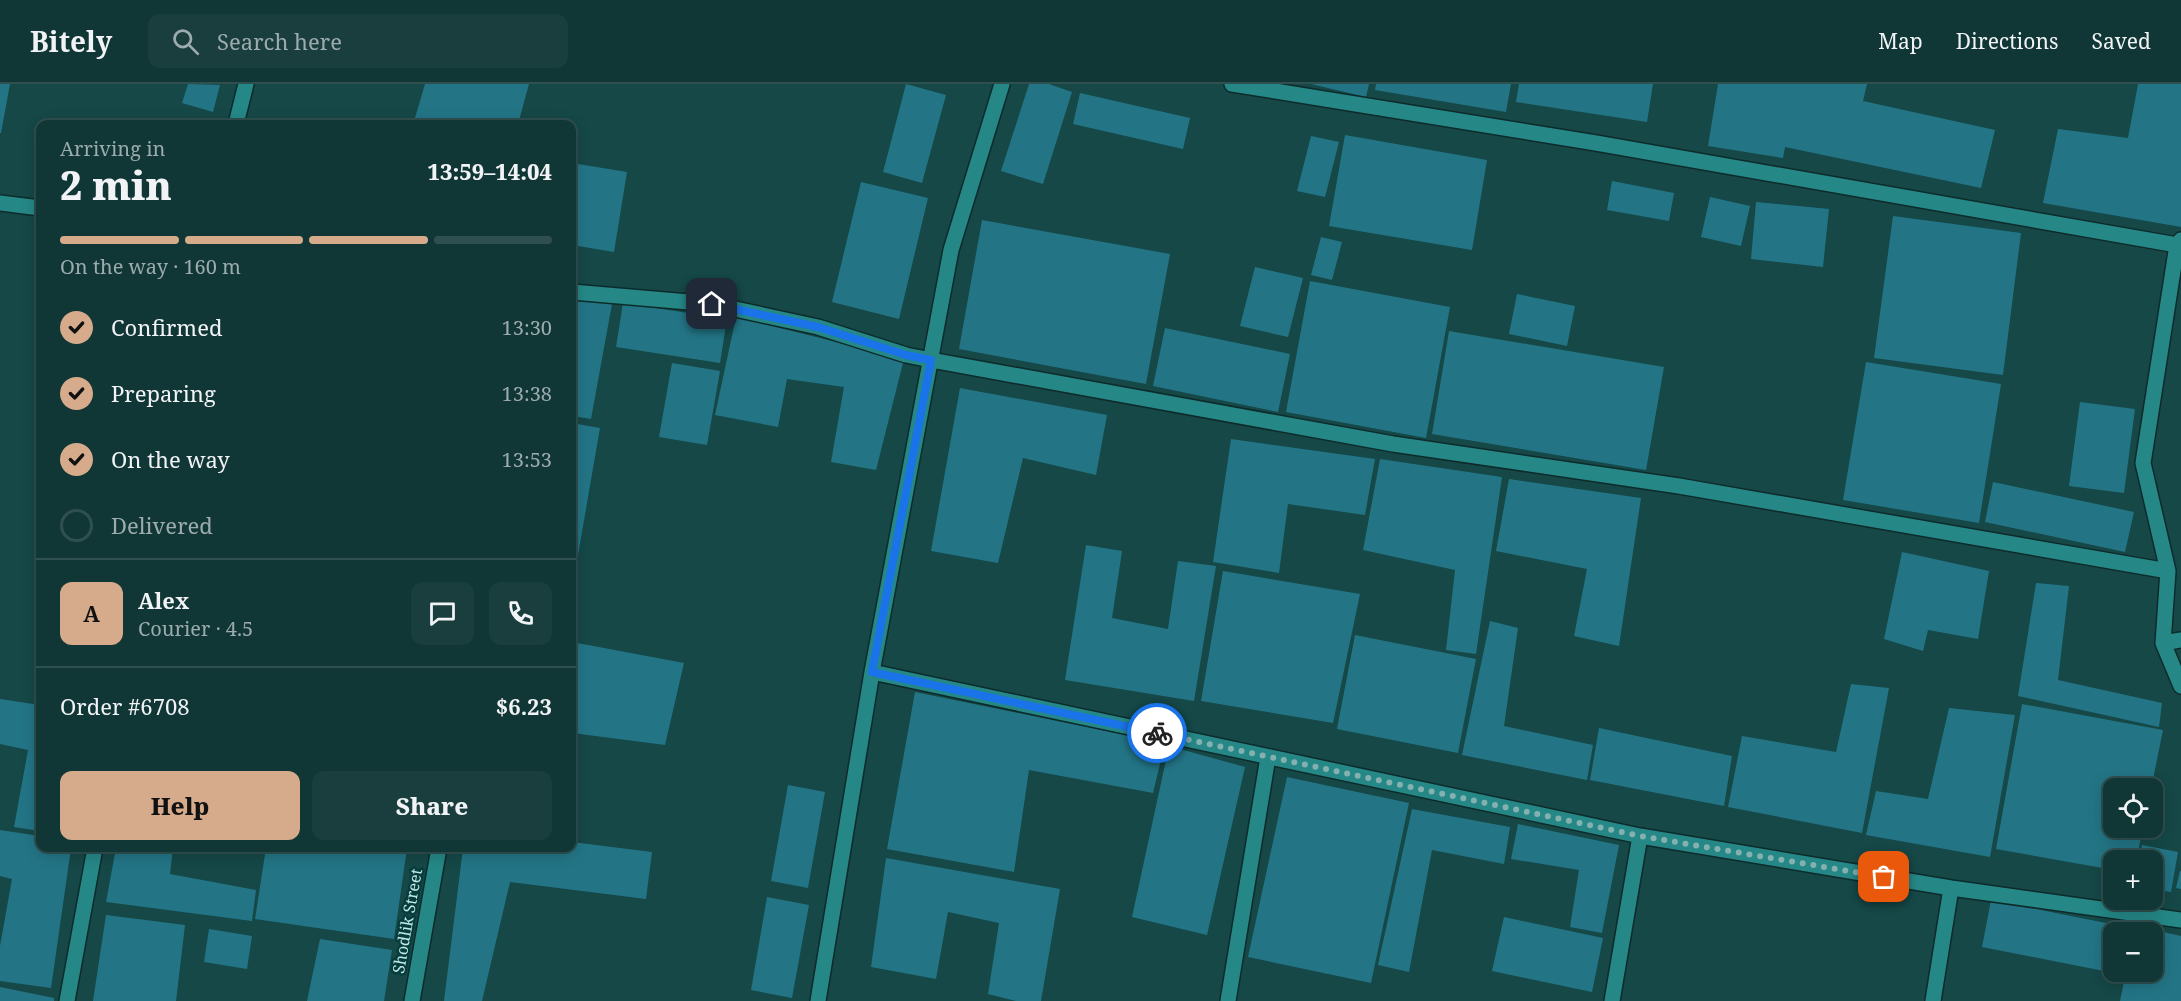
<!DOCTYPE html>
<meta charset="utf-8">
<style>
:root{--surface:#103635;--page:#193e3d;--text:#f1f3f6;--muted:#9cabad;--line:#305050;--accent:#d6ab8b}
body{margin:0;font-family:"Noto Serif",serif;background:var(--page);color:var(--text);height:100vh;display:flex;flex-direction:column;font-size:22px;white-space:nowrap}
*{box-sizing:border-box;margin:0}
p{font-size:20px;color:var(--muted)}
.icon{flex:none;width:33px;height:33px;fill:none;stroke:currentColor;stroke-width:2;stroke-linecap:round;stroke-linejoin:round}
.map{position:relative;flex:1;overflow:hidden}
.panel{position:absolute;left:36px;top:36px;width:540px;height:732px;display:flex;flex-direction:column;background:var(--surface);border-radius:12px;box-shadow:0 3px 15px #0003,0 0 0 2px var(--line)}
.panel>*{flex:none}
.tools{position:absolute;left:2103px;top:694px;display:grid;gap:12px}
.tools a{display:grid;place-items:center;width:60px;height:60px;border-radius:12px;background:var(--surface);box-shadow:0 3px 15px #0003,0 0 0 2px var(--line);font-size:30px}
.pin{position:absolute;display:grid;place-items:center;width:51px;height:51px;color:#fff;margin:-26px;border-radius:12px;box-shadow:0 3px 9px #0006}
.courier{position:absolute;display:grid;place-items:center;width:60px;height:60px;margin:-30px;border:4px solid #1a73e8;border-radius:50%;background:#fff;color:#222;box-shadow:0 2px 8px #0007}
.headline em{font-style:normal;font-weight:800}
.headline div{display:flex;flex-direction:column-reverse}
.headline{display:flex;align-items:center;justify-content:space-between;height:102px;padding:0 24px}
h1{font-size:39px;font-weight:800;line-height:45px}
.bar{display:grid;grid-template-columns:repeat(4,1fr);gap:9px 6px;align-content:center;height:72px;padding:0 24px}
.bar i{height:8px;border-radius:4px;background:var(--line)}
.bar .on{background:var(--accent)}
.bar p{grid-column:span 4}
.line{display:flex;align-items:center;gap:15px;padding:0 24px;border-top:2px solid var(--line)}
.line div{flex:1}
.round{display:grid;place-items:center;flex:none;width:63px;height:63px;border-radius:12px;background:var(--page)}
ol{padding:0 24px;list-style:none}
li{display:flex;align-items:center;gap:18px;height:66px}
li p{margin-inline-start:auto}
li .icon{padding:6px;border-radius:50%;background:var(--accent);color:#111;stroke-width:4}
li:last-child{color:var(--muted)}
li i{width:33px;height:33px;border:3px solid var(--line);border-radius:50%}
.action{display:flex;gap:12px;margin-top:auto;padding:12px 24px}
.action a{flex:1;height:69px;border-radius:12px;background:var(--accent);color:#111;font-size:24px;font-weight:800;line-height:69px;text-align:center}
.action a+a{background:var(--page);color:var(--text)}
header{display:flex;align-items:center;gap:36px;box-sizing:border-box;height:84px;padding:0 30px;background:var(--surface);border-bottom:2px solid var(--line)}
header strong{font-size:28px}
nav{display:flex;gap:33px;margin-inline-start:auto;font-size:21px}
.search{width:420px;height:54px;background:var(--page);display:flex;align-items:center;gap:15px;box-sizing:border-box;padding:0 21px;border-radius:12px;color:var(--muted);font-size:22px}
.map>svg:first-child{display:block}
.building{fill:#237586}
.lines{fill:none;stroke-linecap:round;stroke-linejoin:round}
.street-casing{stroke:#0e2b2b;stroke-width:18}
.street{stroke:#258887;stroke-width:15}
.done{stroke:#84b1b0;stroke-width:6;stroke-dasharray:0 10.8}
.route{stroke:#1a73e8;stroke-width:8}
.labels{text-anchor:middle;stroke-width:5;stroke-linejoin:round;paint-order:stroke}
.street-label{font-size:16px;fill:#bfe9e8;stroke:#073d3d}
</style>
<header>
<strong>Bitely</strong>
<div class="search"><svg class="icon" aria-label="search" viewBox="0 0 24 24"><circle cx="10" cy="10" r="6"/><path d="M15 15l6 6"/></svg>Search here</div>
<nav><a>Map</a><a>Directions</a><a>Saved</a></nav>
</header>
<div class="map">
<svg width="2181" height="917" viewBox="0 0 2181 917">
<rect width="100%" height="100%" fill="#154847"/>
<path class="building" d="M0,0H10L1,49H0Z
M188,0L220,1L213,28L182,19Z
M425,0H529L518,40H440L415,34Z
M906,0L946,11L922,99L883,88Z
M1029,0H1049L1072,8L1043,100L1001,87Z
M1311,0H1369L1366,13Z
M1376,0H1511L1506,28L1375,6Z
M1519,0H1653L1647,38L1516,18Z
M1718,0H1867L1863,17L1995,46L1981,104L1785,63L1783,74L1708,62Z
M2138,0H2181V143L2043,119L2058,45L2128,54Z
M1080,9L1190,34L1183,65L1073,40Z
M1345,51L1487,76L1472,166L1329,142Z
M1311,52L1339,58L1325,113L1297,107Z
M572,79L627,88L614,168L572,161Z
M1612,97L1674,109L1669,137L1607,126Z
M861,98L928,114L899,235L832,218Z
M1710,113L1750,122L1741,162L1701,153Z
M1756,118L1829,125L1823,183L1751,175Z
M1893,132L2021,149L2003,291L1874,274Z
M982,136L1170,170L1146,300L959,265Z
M1321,153L1342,158L1332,196L1311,191Z
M1255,183L1303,194L1288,253L1240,242Z
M1310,197L1450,223L1426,354L1286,328Z
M1517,210L1575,222L1567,262L1509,250Z
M572,213L612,220L591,335L572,332Z
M623,219L727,235L720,279L616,263Z
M736,233L904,275L876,386L831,378L844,303L787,295L778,343L715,331Z
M1165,244L1290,270L1278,328L1153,302Z
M1449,247L1664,283L1646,386L1432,350Z
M1866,278L2001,300L1979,439L1843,416Z
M672,279L720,287L707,361L659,353Z
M960,304L1107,331L1096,391L1023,374L998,479L931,467Z
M2080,318L2135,325L2124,409L2069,402Z
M572,339L600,344L573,500H572Z
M1231,355L1375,375L1365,431L1288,420L1279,489L1213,478Z
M1380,375L1502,393L1476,570L1446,566L1455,486L1363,466Z
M1509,395L1641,414L1619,562L1574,552L1587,485L1496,467Z
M1993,398L2134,428L2125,468L1985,438Z
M1086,461L1122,467L1112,534L1168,545L1178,477L1216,482L1194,617L1065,596Z
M1902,468L1989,487L1978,555L1928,546L1923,567L1884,555Z
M1223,487L1360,510L1333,639L1201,617Z
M2036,499L2069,502L2058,596L2162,619L2159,643L2018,612Z
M1490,537L1518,544L1504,642L1593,661L1587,696L1462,671Z
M1355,551L1476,575L1458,669L1337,645Z
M572,558L684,579L665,661L572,649Z
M1851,600L1889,604L1862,749L1728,723L1742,652L1836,668Z
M915,608L1165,659L1153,709L1029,686L1014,788L887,765Z
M0,615L40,621V747L14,743L28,666L0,660Z
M2022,620L2163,646L2151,705H2114V744H2143L2136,777H2114V786L1996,765Z
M1949,624L2015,631L1990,773L1866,751L1876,707L1928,715Z
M1599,644L1732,672L1724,722L1590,696Z
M1169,662L1245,683L1207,851L1132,833Z
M1287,693L1409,719L1371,899L1248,873Z
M788,701L825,708L808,804L771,797Z
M1412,725L1510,743L1504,780L1432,766L1409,888L1378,881Z
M1518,740L1619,761L1602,849L1570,843L1579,786L1511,775Z
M0,746L40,752V764H71L51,904L0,897V862L12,795L0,792Z
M572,758L652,768L646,815L510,798L482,917H444L463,764H572Z
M2142,761L2178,768L2171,808L2152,805V777H2139Z
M116,764H173L170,790L256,806L252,837L106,818Z
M266,764H407L394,855L255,835Z
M886,774L1060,805L1041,917H1016L988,910L999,839L948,828L936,895L871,883Z
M2180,787H2181V805L2176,804Z
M767,813L809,821L792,914L751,906Z
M1991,816L2126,843L2125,849H2114V889L1982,863Z
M106,831L185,841L176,917H93Z
M1504,833L1603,854L1592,908L1492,887Z
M2136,842L2181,852V917H2120L2126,888H2152V849H2135Z
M209,845L252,852L247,885L204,878Z
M320,855L392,866L384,917H307Z
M0,903L54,914V917H0Z"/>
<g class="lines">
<defs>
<path id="street" d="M1232,0L1596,59L2177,161
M236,40L246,0
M0,119L40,124
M2181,156L2177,161L2143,379L2168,487L2163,559L2181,602
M572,208L712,220L818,243L906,271L931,276L1393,360L1679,402L2168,487
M2163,559L2181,556
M872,588L1640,752L1951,804L2181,836
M67,917L95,764
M412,917L439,764
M818,917L872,588L951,166L1002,0
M1228,917L1268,673
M1612,917L1640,752
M1933,917L1951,804"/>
</defs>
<use href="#street" class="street-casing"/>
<use href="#street" class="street"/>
</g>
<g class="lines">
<path class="done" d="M1157,649L1640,752L1884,793"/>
<path class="route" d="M712,220L818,243L906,271L931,276L872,588L1157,649"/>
</g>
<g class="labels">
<g class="street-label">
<text transform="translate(407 837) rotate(-80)" y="6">Shodlik Street</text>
</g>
</g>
</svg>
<div class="tools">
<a><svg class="icon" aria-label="locate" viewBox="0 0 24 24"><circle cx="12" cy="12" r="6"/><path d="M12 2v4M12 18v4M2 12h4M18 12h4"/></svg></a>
<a>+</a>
<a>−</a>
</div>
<div class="pin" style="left:1884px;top:793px;background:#ea580c"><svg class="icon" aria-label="bag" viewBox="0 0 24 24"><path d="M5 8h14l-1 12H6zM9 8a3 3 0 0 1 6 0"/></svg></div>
<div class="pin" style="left:712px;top:220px;background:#1f2937"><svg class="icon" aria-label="home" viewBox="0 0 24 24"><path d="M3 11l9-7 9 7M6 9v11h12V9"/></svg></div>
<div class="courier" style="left:1157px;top:649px"><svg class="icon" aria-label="bike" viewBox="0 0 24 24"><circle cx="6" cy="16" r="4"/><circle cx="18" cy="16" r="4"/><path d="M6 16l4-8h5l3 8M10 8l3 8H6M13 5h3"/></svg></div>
<section class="panel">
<div class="headline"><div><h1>2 min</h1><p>Arriving in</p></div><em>13:59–14:04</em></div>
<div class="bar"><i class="on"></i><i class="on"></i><i class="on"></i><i></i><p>On the way · 160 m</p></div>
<ol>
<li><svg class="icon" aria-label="check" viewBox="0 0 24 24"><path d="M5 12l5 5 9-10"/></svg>Confirmed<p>13:30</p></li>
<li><svg class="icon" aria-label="check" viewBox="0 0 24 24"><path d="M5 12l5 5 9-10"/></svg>Preparing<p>13:38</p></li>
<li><svg class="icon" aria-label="check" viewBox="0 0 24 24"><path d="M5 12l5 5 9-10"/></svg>On the way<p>13:53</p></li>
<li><i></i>Delivered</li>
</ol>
<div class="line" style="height:108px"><b class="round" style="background:var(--accent);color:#111">A</b><div><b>Alex</b><p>Courier · 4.5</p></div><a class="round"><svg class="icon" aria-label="chat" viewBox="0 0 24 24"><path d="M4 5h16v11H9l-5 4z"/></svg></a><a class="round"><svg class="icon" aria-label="phone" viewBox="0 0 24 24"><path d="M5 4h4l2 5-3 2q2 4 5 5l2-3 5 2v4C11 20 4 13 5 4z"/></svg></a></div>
<div class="line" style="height:78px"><div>Order #6708</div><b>$6.23</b></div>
<div class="action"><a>Help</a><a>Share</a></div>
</section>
</div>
